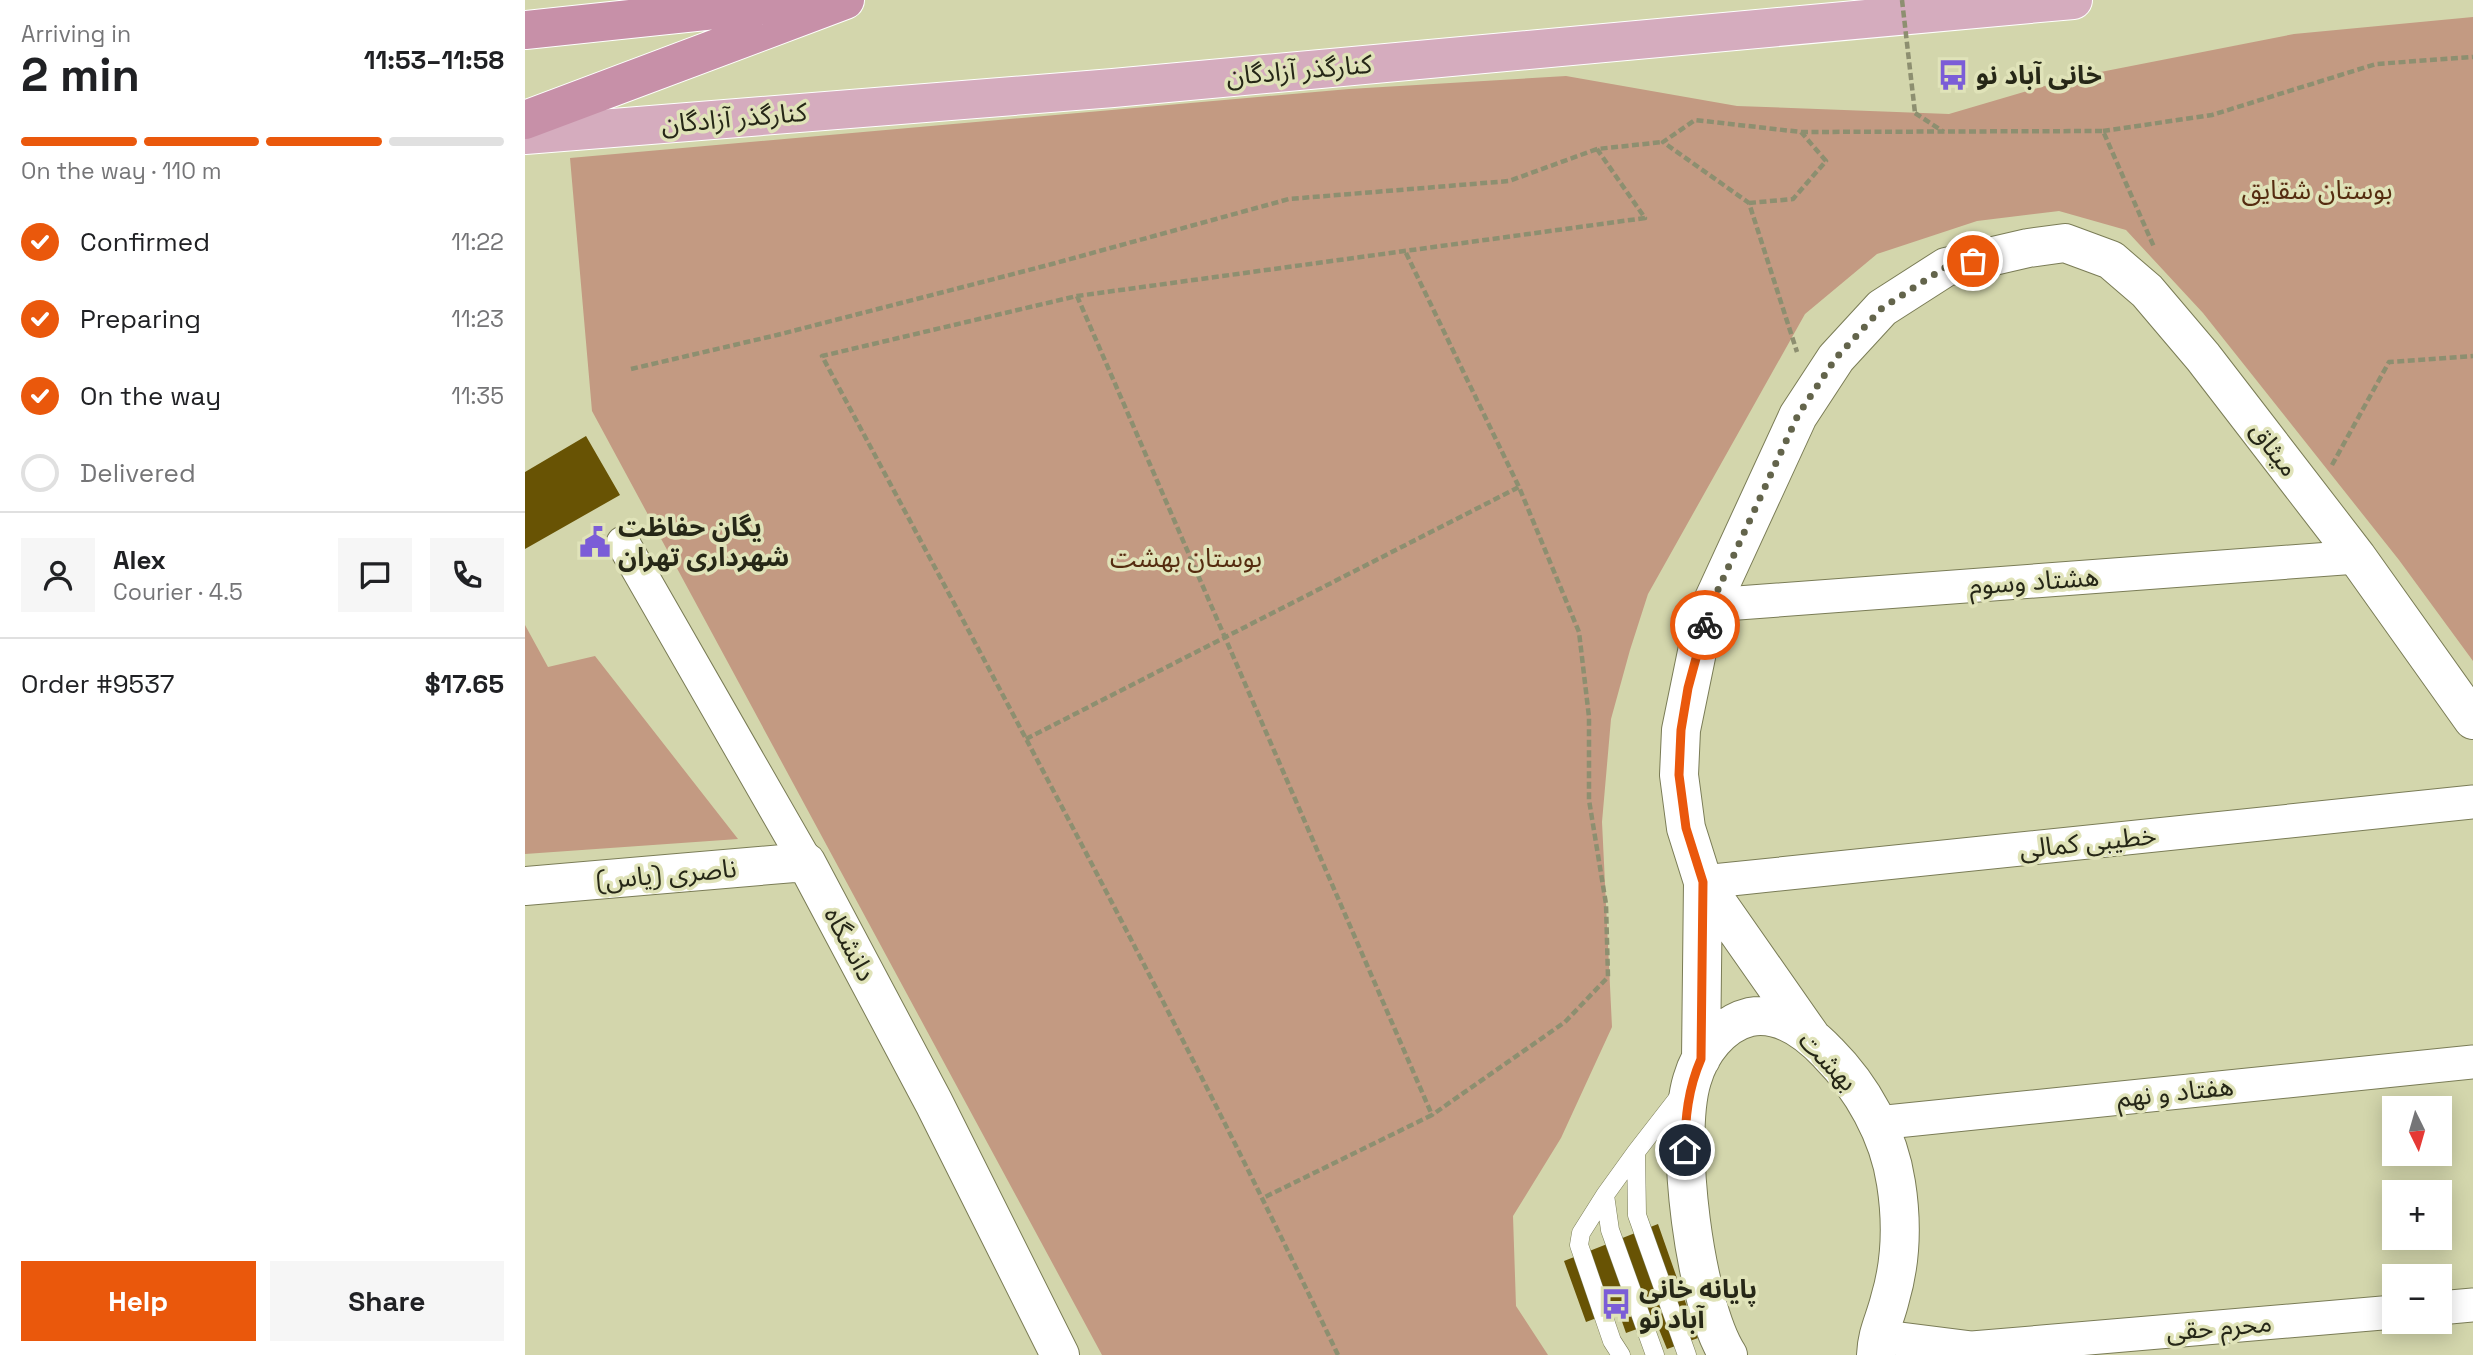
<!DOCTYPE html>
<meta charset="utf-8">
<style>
:root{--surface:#fff;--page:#f6f6f6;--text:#202124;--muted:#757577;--line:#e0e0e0;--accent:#ea580c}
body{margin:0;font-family:"Space Grotesk","Noto Sans Arabic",sans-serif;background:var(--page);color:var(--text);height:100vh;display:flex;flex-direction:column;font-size:26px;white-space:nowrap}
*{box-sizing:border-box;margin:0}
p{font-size:23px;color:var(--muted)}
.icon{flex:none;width:38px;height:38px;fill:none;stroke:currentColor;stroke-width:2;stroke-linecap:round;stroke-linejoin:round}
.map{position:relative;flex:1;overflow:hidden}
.side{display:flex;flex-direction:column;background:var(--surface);width:525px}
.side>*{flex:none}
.needle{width:46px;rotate:175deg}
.fabs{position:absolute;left:1857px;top:1096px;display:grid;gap:14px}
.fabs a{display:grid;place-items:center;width:70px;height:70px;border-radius:0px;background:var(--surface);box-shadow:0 4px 18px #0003;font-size:35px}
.pin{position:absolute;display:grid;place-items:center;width:60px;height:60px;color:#fff;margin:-30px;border:4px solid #fff;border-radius:50%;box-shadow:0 2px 7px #0007}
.courier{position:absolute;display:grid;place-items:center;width:70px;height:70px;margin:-35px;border:5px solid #ea580c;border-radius:50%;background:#fff;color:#222;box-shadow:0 2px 9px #0007}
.overview em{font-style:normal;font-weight:600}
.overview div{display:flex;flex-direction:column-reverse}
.overview{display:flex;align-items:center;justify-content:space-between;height:119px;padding:0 21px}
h1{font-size:46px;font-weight:600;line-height:52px}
.bar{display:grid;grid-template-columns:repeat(4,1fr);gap:10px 7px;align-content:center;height:84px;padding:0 21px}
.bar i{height:9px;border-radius:5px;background:var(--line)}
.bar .active{background:var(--accent)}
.bar p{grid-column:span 4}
.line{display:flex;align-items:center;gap:18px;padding:0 21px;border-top:2px solid var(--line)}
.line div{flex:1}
.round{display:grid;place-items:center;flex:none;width:74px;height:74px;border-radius:0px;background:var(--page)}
ol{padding:0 21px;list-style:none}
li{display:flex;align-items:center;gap:21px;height:77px}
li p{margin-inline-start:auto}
li .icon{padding:7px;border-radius:50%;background:var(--accent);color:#fff;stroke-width:4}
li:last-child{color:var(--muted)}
li i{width:38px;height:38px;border:4px solid var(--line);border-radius:50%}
.cta{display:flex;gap:14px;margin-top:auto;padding:14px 21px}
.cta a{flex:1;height:80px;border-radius:0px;background:var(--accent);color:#fff;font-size:28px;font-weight:600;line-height:80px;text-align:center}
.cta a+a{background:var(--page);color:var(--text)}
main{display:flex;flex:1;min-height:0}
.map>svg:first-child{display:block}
.green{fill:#c39a82}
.building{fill:#685304}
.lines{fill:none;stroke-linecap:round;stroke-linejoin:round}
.service-casing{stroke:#7a7c56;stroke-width:19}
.minor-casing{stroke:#7a7c56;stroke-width:35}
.tertiary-casing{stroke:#7a7c56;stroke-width:40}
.primary-casing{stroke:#fff;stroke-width:40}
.trunk-casing{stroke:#fff;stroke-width:40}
.path{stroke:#8d8f70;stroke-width:4.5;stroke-dasharray:7 3.5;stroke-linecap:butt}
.service{stroke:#fff;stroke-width:18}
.minor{stroke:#fff;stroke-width:33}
.tertiary{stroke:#fff;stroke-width:38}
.primary{stroke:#d5acbe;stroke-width:38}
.trunk{stroke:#c790a8;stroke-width:38}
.path-bridge{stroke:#8d8f70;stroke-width:4.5;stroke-dasharray:7 3.5;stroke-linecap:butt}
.done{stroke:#63644b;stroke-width:7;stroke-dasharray:0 12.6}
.route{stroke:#ea580c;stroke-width:9}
.labels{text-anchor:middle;stroke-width:7;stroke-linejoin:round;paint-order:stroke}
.street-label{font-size:26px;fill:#262717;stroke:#e0e3b9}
.poi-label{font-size:26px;font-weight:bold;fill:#262717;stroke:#e0e3b9;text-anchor:start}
.park-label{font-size:26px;fill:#552c10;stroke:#e0e3b9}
</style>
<main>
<section class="side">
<div class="overview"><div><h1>2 min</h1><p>Arriving in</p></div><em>11:53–11:58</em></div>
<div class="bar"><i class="active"></i><i class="active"></i><i class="active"></i><i></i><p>On the way · 110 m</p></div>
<ol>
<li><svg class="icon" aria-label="check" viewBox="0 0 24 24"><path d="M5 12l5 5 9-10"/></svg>Confirmed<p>11:22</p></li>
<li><svg class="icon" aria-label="check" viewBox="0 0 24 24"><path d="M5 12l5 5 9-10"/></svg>Preparing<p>11:23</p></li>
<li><svg class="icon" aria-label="check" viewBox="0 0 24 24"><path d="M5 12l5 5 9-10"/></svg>On the way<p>11:35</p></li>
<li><i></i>Delivered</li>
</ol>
<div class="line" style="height:126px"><a class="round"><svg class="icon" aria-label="person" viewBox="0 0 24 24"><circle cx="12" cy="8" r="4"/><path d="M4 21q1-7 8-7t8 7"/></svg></a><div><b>Alex</b><p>Courier · 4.5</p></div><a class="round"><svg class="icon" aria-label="chat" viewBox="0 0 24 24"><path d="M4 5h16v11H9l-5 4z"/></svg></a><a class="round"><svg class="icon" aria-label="phone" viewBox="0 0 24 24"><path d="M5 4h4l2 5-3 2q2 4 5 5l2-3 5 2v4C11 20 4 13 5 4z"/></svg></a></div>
<div class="line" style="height:91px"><div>Order #9537</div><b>$17.65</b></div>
<div class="cta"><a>Help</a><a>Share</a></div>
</section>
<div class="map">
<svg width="1948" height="1355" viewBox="0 0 1948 1355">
<rect width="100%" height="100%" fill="#d3d6ac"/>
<path class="green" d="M1948,17V661L1874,560L1678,313L1601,230L1534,211L1452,221L1352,254L1280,314L1123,594L1105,650L1086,719L1077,822L1087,1027L1036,1138L988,1216L991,1306L1023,1355H577L67,411L45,158L824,89L1041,76L1212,106L1424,114L1550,77L1769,34Z
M0,625L23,667L70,656L213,839L0,854Z"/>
<path class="building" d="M61,436L95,495L0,549V472Z
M1133,1224L1173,1338L1142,1349L1131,1322L1101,1333L1093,1310L1061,1322L1039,1261Z"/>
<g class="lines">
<defs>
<path id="service" d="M1156,1094L1111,1152L1112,1215L1162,1355
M1111,1152L1080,1195L1085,1230L1130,1355
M1080,1195L1056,1233L1054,1245L1087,1341L1096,1355"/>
<path id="minor" d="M98,543L281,862
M1186,605L1832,557
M1178,882L1948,802
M1352,1123L1948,1062
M1914,1308L1948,1305
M1352,1336L1447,1348L1869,1312"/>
<path id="tertiary" d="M1178,882L1285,1035
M0,886L281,862L409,1103L535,1355
M1176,1059L1178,882L1161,828L1154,775L1156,730L1173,647L1186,605L1273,416L1311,358L1357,308L1421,267L1503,248L1540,243L1586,260L1622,291L1678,357L1832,557L1948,720
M1203,1355C1170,1304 1149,1139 1167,1080C1175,1052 1196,1024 1225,1017C1256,1011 1283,1032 1303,1053C1337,1087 1364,1135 1371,1183C1377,1221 1376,1262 1365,1299C1360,1320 1352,1332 1351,1355"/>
<path id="primary" d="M0,135L588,88L1548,0"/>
<path id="trunk" d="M0,30L276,1
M0,120L320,0"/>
</defs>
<use href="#service" class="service-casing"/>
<use href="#minor" class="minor-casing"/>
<use href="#tertiary" class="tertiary-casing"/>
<use href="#primary" class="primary-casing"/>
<use href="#trunk" class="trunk-casing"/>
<path class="path" d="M1390,113L1419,132
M1578,131L1687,115L1851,64L1948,57
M1276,132L1578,131L1629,247
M1224,203L1268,199L1301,161L1276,132L1170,120L1138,142L1224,203L1272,352
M881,253L994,487L1054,632L1064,717V800L1081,904L1083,977L1040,1022L907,1115
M552,296L907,1115L738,1198
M106,369L252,335L527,264L764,199L984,181L1072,149
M1807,465L1864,362L1948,356
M501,739L994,487
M813,1355C652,1016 473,686 297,356L552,296L1120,218L1072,149L1138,142"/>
<use href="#service" class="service"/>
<use href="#minor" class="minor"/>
<use href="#tertiary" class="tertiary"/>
<use href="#primary" class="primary"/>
<use href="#trunk" class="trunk"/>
<path class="path-bridge" d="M1377,0L1390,113"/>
</g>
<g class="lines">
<path class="done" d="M1180,625L1186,605L1273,415L1311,358L1357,308L1421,267L1448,261"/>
<path class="route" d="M1160,1150C1160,1118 1163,1089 1176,1059L1178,882L1161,828L1154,775L1156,730L1163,688L1180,625"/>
</g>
<defs>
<symbol id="bus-bare" viewBox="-9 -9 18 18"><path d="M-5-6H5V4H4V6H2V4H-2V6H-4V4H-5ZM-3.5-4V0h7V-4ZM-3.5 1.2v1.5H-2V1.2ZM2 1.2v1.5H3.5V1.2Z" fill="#7b5dd7" stroke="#e0e3b9" stroke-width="2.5" paint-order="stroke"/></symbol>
<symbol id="civic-bare" viewBox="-9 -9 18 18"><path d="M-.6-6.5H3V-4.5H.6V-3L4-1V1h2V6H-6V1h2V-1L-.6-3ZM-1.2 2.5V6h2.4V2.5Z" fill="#7b5dd7" stroke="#e0e3b9" stroke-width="2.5" paint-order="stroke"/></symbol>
</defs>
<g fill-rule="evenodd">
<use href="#bus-bare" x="1406" y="53" width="44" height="44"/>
<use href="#civic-bare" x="48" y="520" width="44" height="44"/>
<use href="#bus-bare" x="1069" y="1282" width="44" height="44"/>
</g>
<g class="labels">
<g class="street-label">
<text transform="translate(774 70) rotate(-5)" y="9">کنارگذر آزادگان</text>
<text transform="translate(209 118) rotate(-5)" y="9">کنارگذر آزادگان</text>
<text transform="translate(1749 449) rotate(52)" y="9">میثاق</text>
<text transform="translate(1509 581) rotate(-4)" y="9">هشتاد وسوم</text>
<text transform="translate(1563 842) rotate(-6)" y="9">خطیبی کمالی</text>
<text transform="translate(141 874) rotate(-5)" y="9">ناصری (یاس)</text>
<text transform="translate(325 944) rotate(62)" y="9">دانشگاه</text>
<text transform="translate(1303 1061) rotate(46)" y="9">بهشت</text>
<text transform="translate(1650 1092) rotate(-6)" y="9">هفتاد و نهم</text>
<text transform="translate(1694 1327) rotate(-5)" y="9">محرم حقی</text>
</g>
<g class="poi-label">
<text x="1451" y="84">خانی آباد نو</text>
<text x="93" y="536">یگان حفاظت<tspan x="93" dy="30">شهرداری تهران</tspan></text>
<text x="1114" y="1298">پایانه خانی<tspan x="1114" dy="30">آباد نو</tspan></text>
</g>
<g class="park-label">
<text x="1792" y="199">بوستان شقایق</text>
<text x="661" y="567">بوستان بهشت</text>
</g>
</g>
</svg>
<div class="fabs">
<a><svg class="needle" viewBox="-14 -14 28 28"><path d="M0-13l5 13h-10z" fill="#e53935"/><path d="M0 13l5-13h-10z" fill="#757577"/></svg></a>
<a>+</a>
<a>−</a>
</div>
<div class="pin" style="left:1448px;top:261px;background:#ea580c"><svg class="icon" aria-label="bag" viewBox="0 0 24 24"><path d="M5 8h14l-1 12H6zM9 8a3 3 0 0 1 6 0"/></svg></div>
<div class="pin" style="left:1160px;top:1150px;background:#1f2937"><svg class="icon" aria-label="home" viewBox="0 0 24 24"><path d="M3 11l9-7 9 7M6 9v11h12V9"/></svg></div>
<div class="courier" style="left:1180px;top:625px"><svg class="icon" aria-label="bike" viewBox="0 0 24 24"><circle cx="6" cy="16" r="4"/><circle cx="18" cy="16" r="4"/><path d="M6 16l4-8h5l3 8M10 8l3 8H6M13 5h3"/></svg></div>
</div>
</main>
